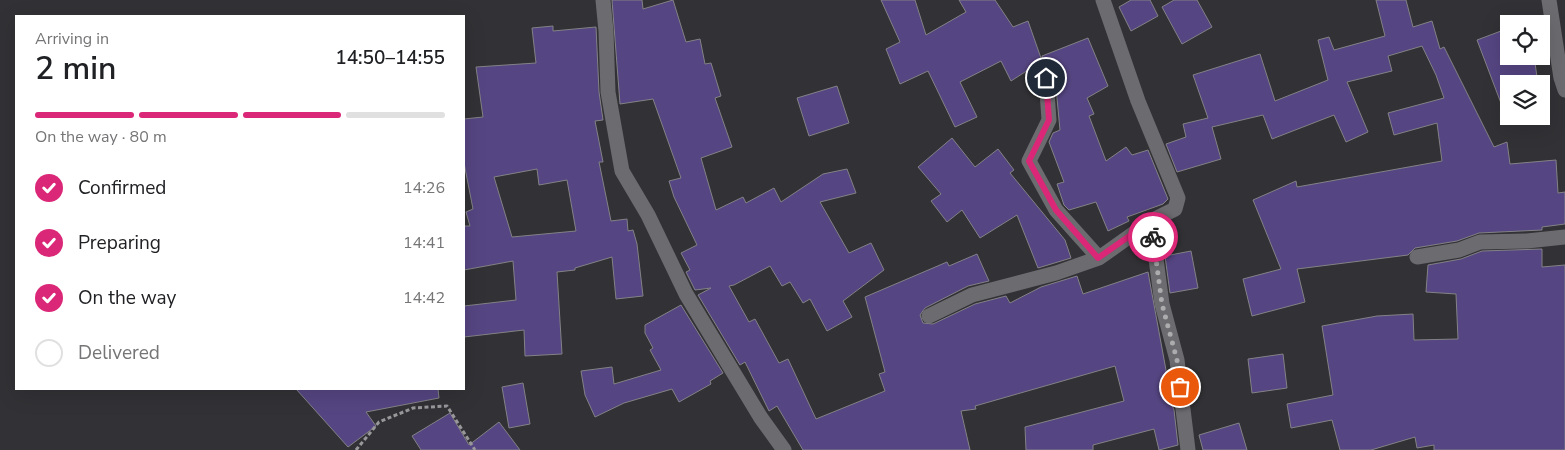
<!DOCTYPE html>
<meta charset="utf-8">
<style>
:root{--surface:#fff;--page:#f6f6f6;--text:#202124;--muted:#757577;--line:#e0e0e0;--accent:#db2777}
body{margin:0;font-family:"Nunito Sans",sans-serif;background:var(--page);color:var(--text);height:100vh;display:flex;flex-direction:column;font-size:19px;white-space:nowrap}
*{box-sizing:border-box;margin:0}
p{font-size:16px;color:var(--muted)}
.icon{flex:none;width:28px;height:28px;fill:none;stroke:currentColor;stroke-width:2;stroke-linecap:round;stroke-linejoin:round}
.map{position:relative;flex:1;overflow:hidden}
.drawer{position:absolute;left:15px;top:15px;width:450px;height:375px;display:flex;flex-direction:column;background:var(--surface);border-radius:0px;box-shadow:0 5px 20px #0002}
.drawer>*{flex:none}
.fabs{position:absolute;left:1500px;top:15px;display:grid;gap:10px}
.fabs a{display:grid;place-items:center;width:50px;height:50px;border-radius:0px;background:var(--surface);box-shadow:0 5px 20px #0002;font-size:25px}
.pin{position:absolute;display:grid;place-items:center;width:42px;height:42px;color:#fff;margin:-21px;border:2px solid #fff;border-radius:50%;box-shadow:0 1px 5px #0007}
.courier{position:absolute;display:grid;place-items:center;width:50px;height:50px;margin:-25px;border:4px solid #db2777;border-radius:50%;background:#fff;color:#222;box-shadow:0 1px 6px #0007}
.headline em{font-style:normal;font-weight:600}
.headline div{display:flex;flex-direction:column-reverse}
.headline{display:flex;align-items:center;justify-content:space-between;height:85px;padding:0 20px}
h1{font-size:32px;font-weight:600;line-height:38px}
.bar{display:grid;grid-template-columns:repeat(4,1fr);gap:8px 5px;align-content:center;height:60px;padding:0 20px}
.bar i{height:6px;border-radius:4px;background:var(--line)}
.bar .selected{background:var(--accent)}
.bar p{grid-column:span 4}
ol{padding:0 20px;list-style:none}
li{display:flex;align-items:center;gap:15px;height:55px}
li p{margin-inline-start:auto}
li .icon{padding:5px;border-radius:50%;background:var(--accent);color:#fff;stroke-width:4}
li:last-child{color:var(--muted)}
li i{width:28px;height:28px;border:2px solid var(--line);border-radius:50%}
.map>svg:first-child{display:block}
.building{fill:#554582;stroke:#838286;fill-rule:evenodd}
.lines{fill:none;stroke-linecap:round;stroke-linejoin:round}
.path{stroke:#98979a;stroke-width:3;stroke-dasharray:4 2.5;stroke-linecap:butt}
.minor{stroke:#6c6b6f;stroke-width:15}
.done{stroke:#acabae;stroke-width:5;stroke-dasharray:0 9}
.route{stroke:#db2777;stroke-width:6}
</style>
<div class="map">
<svg width="1565" height="450" viewBox="0 0 1565 450">
<rect width="100%" height="100%" fill="#323135"/>
<path class="building" d="M612,0H642L643,9L673,0L686,42L700,39L705,64L711,63L721,96L715,98L732,147L701,158L716,210L743,197L746,203L774,188L781,202L823,174L847,169L856,193L820,202L849,253L871,243L884,270L843,301L852,317L827,331L810,299L803,303L790,282L782,286L770,266L734,285L729,286L749,322L755,319L779,363L788,359L816,419L885,391L879,374L885,372L865,297L947,262L949,266L977,254L989,281L968,286L925,308L920,315L923,323L933,324L975,304L1006,296L1010,303L1041,287L1077,276L1083,294L1148,272L1168,381L1163,382L1174,410L1178,445L1159,450L1154,429L1093,445V450H1026L1025,427L1124,401L1115,366L975,406L976,409L961,411L970,450H803L777,406L769,411L745,362L740,365L698,295L711,288L695,290L686,272L690,270L681,253L697,245L674,197L669,181L681,178L653,99L620,104Z
M881,0H915L926,35L966,12L959,0H995L1013,27L1028,21L1042,61L1011,81L1001,61L960,82L977,117L955,127L928,71L900,84L886,49L900,42Z
M1131,0H1150L1158,16L1131,31L1119,7Z
M1174,0H1197L1212,27L1182,44L1162,7Z
M1376,0H1406L1413,27L1432,21L1440,49L1444,47L1494,147L1507,142L1510,164L1556,160L1558,193L1565,192V224L1542,227V230L1479,233L1457,241L1415,248L1408,255L1297,269L1305,302L1252,316L1243,279L1281,269L1253,200L1296,181L1297,187L1442,161L1437,123L1394,135L1388,113L1444,98L1436,75L1422,46L1388,56L1392,71L1347,82L1368,132L1346,142L1334,115L1272,139L1263,115L1212,127L1221,159L1177,172L1166,144L1186,137L1183,124L1208,118L1193,75L1260,54L1275,101L1328,80L1318,40L1329,37L1334,50L1385,36Z
M553,26V31L596,27L599,92L603,120L595,121L603,162H599L611,221L627,219L628,231L633,230L637,244L643,296L616,299L612,257L575,268V270L557,272L562,354L525,356L524,330L464,337V306L516,300L513,261L464,270V226H470L466,212L473,209L464,163V119L483,117L476,67L536,63L532,28ZM537,169L539,185L567,180L576,231L512,237L494,177Z
M1509,28V56H1534L1538,84H1509V118L1507,119L1477,40Z
M1088,38L1108,86L1087,98L1094,114L1089,116L1106,161L1126,147L1132,155L1148,150L1168,199L1163,204L1127,217L1129,221L1108,231L1096,202L1069,210L1064,205L1057,184L1064,182L1049,142L1053,133L1060,130L1055,77L1050,70L1045,69L1042,56Z
M837,86L849,123L809,136L797,98Z
M952,138L975,167L998,149L1014,170L1010,173L1065,240L1071,258L1038,268L1017,215L980,238L962,210L947,222L931,201L941,194L918,167Z
M1542,249V267L1565,265V450H1434V445L1417,448L1415,437L1371,450H1340L1332,420L1291,428L1287,404L1333,395L1322,326L1377,316L1413,314L1414,340L1458,339L1456,294L1426,292L1428,265L1461,259L1482,251Z
M1191,251L1198,288L1170,293L1165,256Z
M681,305L723,373L710,381L711,384L679,402L672,389L624,403L595,417L585,395L581,371L612,367L614,384L661,370L650,350L653,348L645,333V325Z
M1283,354L1287,388L1252,393L1248,359Z
M523,383L530,424L509,428L502,387Z
M296,389H438L439,398L366,412L376,426L348,447Z
M450,413L469,445L499,422L520,450H421L412,436Z
M1239,423L1247,450H1203L1199,435Z"/>
<g class="lines">
<path class="path" d="M356,450L379,422L413,408L447,406L475,450"/>
<path class="minor" d="M603,0L606,31L608,92L622,171L648,215L686,294L761,418L784,450
M1549,0L1561,78L1565,90
M1046,78L1049,120L1029,161L1056,210L1099,258
M1151,221L1162,304L1177,360L1188,450
M1417,257L1459,250L1480,242L1527,241L1565,237
M929,316L972,295L1056,273L1099,258L1151,221L1175,209L1178,198L1138,101L1103,0"/>
</g>
<g class="lines">
<path class="done" d="M1153,237L1162,304L1177,360L1180,387"/>
<path class="route" d="M1046,78L1049,120L1029,161L1056,210L1098,258L1151,221L1153,237"/>
</g>
</svg>
<div class="fabs">
<a><svg class="icon" aria-label="locate" viewBox="0 0 24 24"><circle cx="12" cy="12" r="6"/><path d="M12 2v4M12 18v4M2 12h4M18 12h4"/></svg></a>
<a><svg class="icon" aria-label="layers" viewBox="0 0 24 24"><path d="M12 4l9 5-9 5-9-5zM3 14l9 5 9-5"/></svg></a>
</div>
<div class="pin" style="left:1180px;top:387px;background:#ea580c"><svg class="icon" aria-label="bag" viewBox="0 0 24 24"><path d="M5 8h14l-1 12H6zM9 8a3 3 0 0 1 6 0"/></svg></div>
<div class="pin" style="left:1046px;top:78px;background:#1f2937"><svg class="icon" aria-label="home" viewBox="0 0 24 24"><path d="M3 11l9-7 9 7M6 9v11h12V9"/></svg></div>
<div class="courier" style="left:1153px;top:237px"><svg class="icon" aria-label="bike" viewBox="0 0 24 24"><circle cx="6" cy="16" r="4"/><circle cx="18" cy="16" r="4"/><path d="M6 16l4-8h5l3 8M10 8l3 8H6M13 5h3"/></svg></div>
<section class="drawer">
<div class="headline"><div><h1>2 min</h1><p>Arriving in</p></div><em>14:50–14:55</em></div>
<div class="bar"><i class="selected"></i><i class="selected"></i><i class="selected"></i><i></i><p>On the way · 80 m</p></div>
<ol>
<li><svg class="icon" aria-label="check" viewBox="0 0 24 24"><path d="M5 12l5 5 9-10"/></svg>Confirmed<p>14:26</p></li>
<li><svg class="icon" aria-label="check" viewBox="0 0 24 24"><path d="M5 12l5 5 9-10"/></svg>Preparing<p>14:41</p></li>
<li><svg class="icon" aria-label="check" viewBox="0 0 24 24"><path d="M5 12l5 5 9-10"/></svg>On the way<p>14:42</p></li>
<li><i></i>Delivered</li>
</ol>
</section>
</div>
